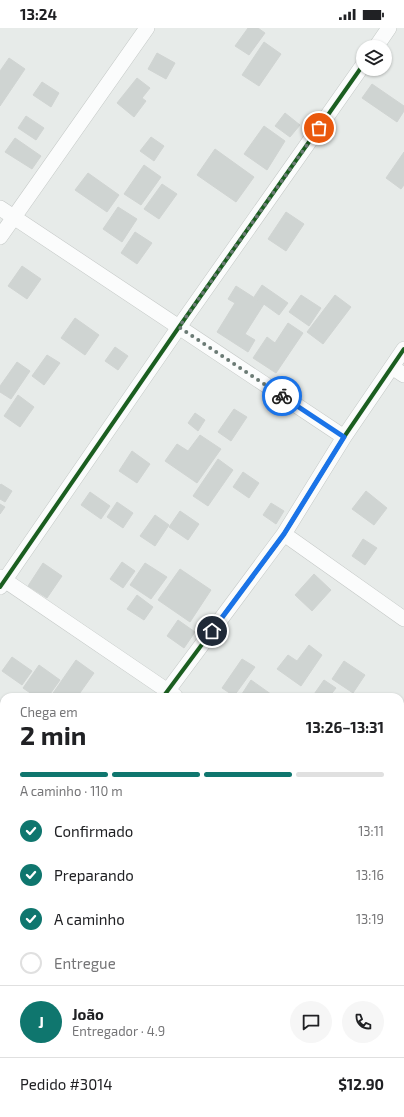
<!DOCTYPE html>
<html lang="pt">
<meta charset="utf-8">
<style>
:root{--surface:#fff;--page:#f6f6f6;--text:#202124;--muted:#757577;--line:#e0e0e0;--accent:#0f766e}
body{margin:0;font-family:"Exo 2",sans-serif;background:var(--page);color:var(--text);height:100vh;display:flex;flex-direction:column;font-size:15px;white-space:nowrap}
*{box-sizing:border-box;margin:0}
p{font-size:13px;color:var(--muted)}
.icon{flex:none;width:22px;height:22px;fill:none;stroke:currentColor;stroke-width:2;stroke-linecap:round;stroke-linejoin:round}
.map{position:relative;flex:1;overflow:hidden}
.details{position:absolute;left:0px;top:665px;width:404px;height:424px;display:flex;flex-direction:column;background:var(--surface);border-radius:12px 12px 0 0;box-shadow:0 1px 3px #0004}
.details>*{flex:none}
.fabs{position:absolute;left:356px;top:12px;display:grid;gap:8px}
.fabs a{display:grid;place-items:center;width:36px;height:36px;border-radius:50%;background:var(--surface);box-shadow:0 1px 3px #0004;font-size:20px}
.pin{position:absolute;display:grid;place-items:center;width:34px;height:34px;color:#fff;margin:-17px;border:2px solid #fff;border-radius:50%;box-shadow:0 1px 4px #0007}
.courier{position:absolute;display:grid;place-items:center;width:40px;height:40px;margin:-20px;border:3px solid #1a73e8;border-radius:50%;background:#fff;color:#222;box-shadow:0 1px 5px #0007}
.overview em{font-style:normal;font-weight:700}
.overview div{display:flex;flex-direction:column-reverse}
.overview{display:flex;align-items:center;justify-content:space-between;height:68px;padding:0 20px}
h1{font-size:26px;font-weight:700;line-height:30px}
.bar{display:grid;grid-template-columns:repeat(4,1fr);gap:6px 4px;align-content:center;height:48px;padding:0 20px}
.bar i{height:5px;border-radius:3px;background:var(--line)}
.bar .active{background:var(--accent)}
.bar p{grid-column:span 4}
.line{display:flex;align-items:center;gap:10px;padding:0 20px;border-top:1px solid var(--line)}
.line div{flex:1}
.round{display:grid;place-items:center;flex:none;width:42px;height:42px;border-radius:21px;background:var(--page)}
ol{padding:0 20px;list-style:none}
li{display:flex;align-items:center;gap:12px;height:44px}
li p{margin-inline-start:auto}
li .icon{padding:4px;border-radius:50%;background:var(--accent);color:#fff;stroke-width:4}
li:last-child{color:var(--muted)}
li i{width:22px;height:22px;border:2px solid var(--line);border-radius:50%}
.status{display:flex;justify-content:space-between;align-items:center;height:28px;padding:0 20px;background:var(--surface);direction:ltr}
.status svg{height:11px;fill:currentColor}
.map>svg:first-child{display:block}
.building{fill:#cfd4d2;stroke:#d0d4d2}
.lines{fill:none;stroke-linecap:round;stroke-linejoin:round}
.street-casing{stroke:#c4c8c6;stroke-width:16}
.street{stroke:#fbfcfc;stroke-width:15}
.cycleway-casing{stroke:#f5f9f7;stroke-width:6}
.cycleway{stroke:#1b5e20;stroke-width:4}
.done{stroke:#6a7a74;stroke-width:4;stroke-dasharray:0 7.2}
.route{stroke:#1a73e8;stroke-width:5}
</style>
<div class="status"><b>13:24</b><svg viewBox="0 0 49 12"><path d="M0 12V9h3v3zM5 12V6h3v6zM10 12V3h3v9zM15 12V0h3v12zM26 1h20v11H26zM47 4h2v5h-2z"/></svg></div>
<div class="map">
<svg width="404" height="1089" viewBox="0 0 404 1089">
<rect width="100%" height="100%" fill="#e7ebe9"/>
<path class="building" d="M248,0H258L265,5L249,27L235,18Z
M264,14L281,26L259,58L242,47Z
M157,25L175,35L166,51L148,41Z
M9,30L25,41L0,78V43Z
M137,50L150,60L142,70L146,73L134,89L117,75Z
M42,54L59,65L51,79L33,67Z
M372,56L404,78V83L397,94L362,70Z
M285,85L300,97L290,109L275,98Z
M26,88L44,100L36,112L18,100Z
M264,98L285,113L267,142L244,126Z
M151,109L164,118L154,133L140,123Z
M15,110L41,128L32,141L5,124Z
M215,121L254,149L236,174L197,147Z
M404,124V157L401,161L386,150Z
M144,137L161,149L141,177L124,166Z
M88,145L119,167L107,184L75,162Z
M162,156L177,166L159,191L144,181Z
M118,179L137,191L122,214L103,201Z
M286,184L304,196L286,223L268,211Z
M135,204L152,215L137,236L121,225Z
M22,238L41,251L27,271L8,258Z
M262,257L288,275L279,287L254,269Z
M236,258L264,276L245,306L255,312L248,324L217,304L235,275L228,271Z
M301,267L321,280L309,298L289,284Z
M335,267L351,279L323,316L307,304Z
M75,290L99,307L85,327L61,310Z
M288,295L303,305L276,345L253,330L267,309L275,315Z
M115,319L128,328L118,342L105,333Z
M47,327L60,335L44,357L32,348Z
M17,334L30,343L11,371L0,364V358Z
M18,367L34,379L20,399L4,388Z
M234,381L247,389L231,413L218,404Z
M195,385L205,392L198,403L188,395Z
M200,407L221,421L197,455L165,433L177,416L188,423Z
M132,423L150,436L137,455L119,443Z
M218,431L233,442L208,478L193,468Z
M243,444L259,455L249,470L233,459Z
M1,456L12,463L5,474L0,471V457Z
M366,463L387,480L374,497L352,481Z
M90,464L110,478L101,491L81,477Z
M117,474L133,485L123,500L107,489Z
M271,475L284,483L276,496L263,487Z
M0,476L5,479L0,486Z
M180,483L199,496L188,512L169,499Z
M155,487L169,497L155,518L140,508Z
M363,511L377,520L365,537L352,528Z
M122,534L135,543L123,560L110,551Z
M43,535L62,548L47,570L28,558Z
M145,535L167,549L151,571L130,557Z
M180,541L211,562L190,594L158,572Z
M314,546L331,562L312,583L295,567Z
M137,567L153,579L144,592L127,581Z
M178,592L195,604L184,620L167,608Z
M309,617L322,627L301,658L277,641L288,627L297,633Z
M12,629L32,643L22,657L2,643Z
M242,631L255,639L234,668L222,660Z
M76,632L94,645L77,669H52L51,668Z
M344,633L365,647L353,665L332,651Z
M39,637L60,652L48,669H36L23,660Z
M251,652L275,669H240Z
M324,652L336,660L329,669H312Z
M400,674L404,677V706L400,703Z
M4,764V780L0,778V770Z
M403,780H404V798L400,796V786Z
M404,886V910L400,907V891Z
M4,947V984L0,981V953Z
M402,1075L404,1077V1089H373L377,1085H400V1077Z
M234,1085H251L257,1089H231Z"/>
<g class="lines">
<defs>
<path id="street" d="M376,19L389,0
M0,180L344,409
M0,209L147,0
M392,339L404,347
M284,506L404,591
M0,549L175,668
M0,559L179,299L363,37
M163,669L284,506L344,409L404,321
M400,812L404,815
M0,907L4,901
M400,948L404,944
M0,1002L4,1004
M123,1085L128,1089
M281,1089L284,1085"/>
</defs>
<use href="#street" class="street-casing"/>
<use href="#street" class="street"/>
<defs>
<path id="cycleway" d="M0,559L179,299L363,37
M163,669L284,506L344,409L404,321"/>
</defs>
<use href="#cycleway" class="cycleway-casing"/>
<use href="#cycleway" class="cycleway"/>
</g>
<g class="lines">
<path class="done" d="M282,368L179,299L319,100"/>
<path class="route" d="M212,603L284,506L344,409L282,368"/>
</g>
</svg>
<div class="fabs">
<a><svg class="icon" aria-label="layers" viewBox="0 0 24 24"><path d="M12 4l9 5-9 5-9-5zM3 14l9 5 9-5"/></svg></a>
</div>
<div class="pin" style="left:319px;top:100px;background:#ea580c"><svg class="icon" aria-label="bag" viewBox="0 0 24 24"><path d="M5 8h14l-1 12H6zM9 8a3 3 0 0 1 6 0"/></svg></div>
<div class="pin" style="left:212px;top:603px;background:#1f2937"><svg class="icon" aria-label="home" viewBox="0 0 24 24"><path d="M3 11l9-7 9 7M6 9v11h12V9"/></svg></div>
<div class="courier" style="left:282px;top:368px"><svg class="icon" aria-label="bike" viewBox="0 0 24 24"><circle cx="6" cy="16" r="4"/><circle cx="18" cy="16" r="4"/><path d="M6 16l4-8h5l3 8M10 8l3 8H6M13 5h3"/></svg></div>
<section class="details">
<div class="overview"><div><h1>2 min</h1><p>Chega em</p></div><em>13:26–13:31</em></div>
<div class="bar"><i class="active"></i><i class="active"></i><i class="active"></i><i></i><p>A caminho · 110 m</p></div>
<ol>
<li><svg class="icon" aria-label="check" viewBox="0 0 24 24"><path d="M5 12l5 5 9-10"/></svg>Confirmado<p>13:11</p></li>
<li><svg class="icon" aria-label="check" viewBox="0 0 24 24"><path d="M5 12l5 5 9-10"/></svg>Preparando<p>13:16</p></li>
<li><svg class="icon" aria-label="check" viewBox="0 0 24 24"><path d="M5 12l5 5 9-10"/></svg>A caminho<p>13:19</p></li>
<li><i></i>Entregue</li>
</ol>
<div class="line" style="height:72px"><b class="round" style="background:var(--accent);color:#fff">J</b><div><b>João</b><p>Entregador · 4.9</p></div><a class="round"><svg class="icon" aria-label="chat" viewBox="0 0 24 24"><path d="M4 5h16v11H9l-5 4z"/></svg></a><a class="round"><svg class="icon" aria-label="phone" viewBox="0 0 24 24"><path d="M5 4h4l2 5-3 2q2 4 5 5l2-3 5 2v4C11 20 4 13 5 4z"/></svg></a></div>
<div class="line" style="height:52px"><div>Pedido #3014</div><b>$12.90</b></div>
</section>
</div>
